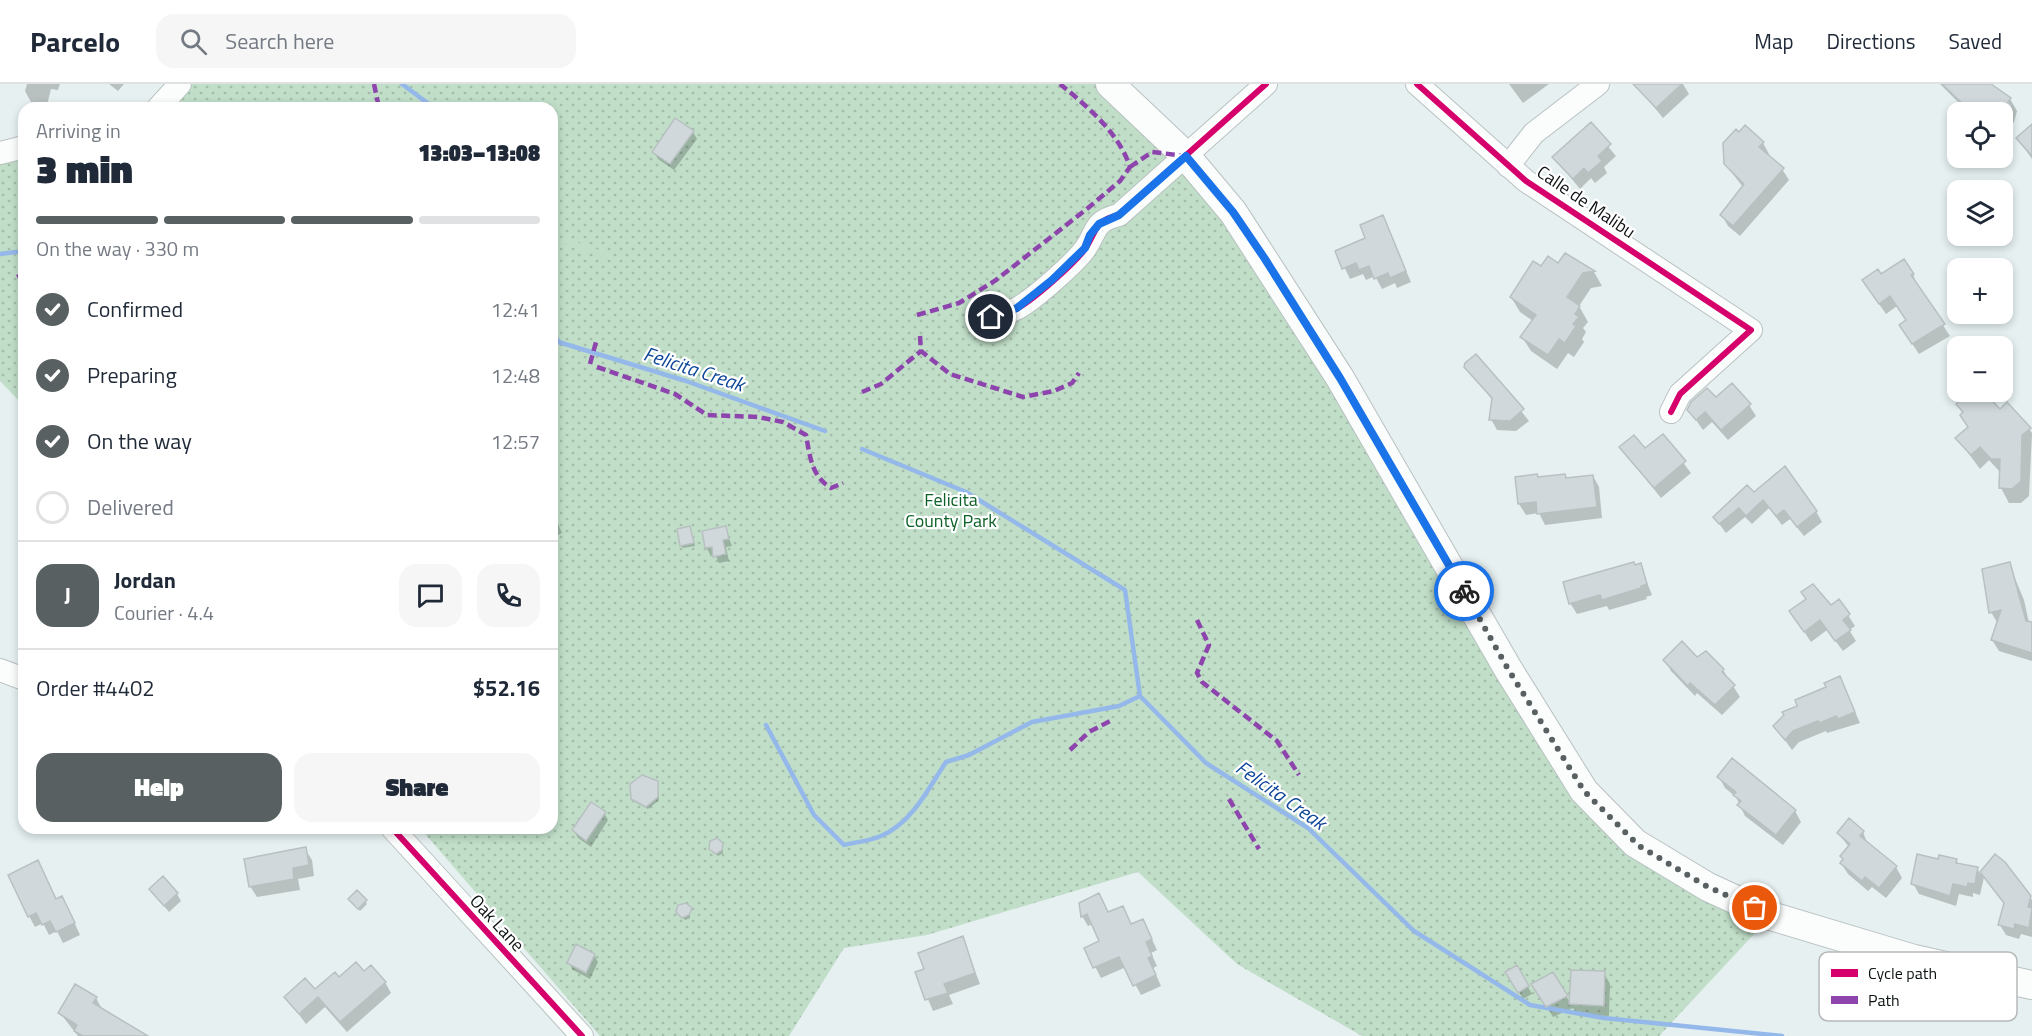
<!DOCTYPE html>
<meta charset="utf-8">
<style>
:root{--surface:#fff;--page:#f6f6f7;--text:#1f2937;--muted:#747a83;--line:#e0e1e3;--accent:#586061}
body{margin:0;font-family:"Titillium Web",sans-serif;background:var(--page);color:var(--text);height:100vh;display:flex;flex-direction:column;font-size:22px;white-space:nowrap}
*{box-sizing:border-box;margin:0}
p{font-size:20px;color:var(--muted)}
.icon{flex:none;width:33px;height:33px;fill:none;stroke:currentColor;stroke-width:2;stroke-linecap:round;stroke-linejoin:round}
.map{position:relative;flex:1;overflow:hidden}
.drawer{position:absolute;left:18px;top:18px;width:540px;height:732px;display:flex;flex-direction:column;background:var(--surface);border-radius:18px;box-shadow:0 3px 9px #0003}
.drawer>*{flex:none}
.controls{position:absolute;left:1947px;top:18px;display:grid;gap:12px}
.controls a{display:grid;place-items:center;width:66px;height:66px;border-radius:12px;background:var(--surface);box-shadow:0 3px 9px #0003;font-size:30px}
.pin{position:absolute;display:grid;place-items:center;width:51px;height:51px;color:#fff;margin:-26px;border:3px solid #fff;border-radius:50%;box-shadow:0 2px 6px #0007}
.courier{position:absolute;display:grid;place-items:center;width:60px;height:60px;margin:-30px;border:4px solid #1a73e8;border-radius:50%;background:#fff;color:#222;box-shadow:0 2px 8px #0007}
.summary em{font-style:normal;font-weight:800}
.summary div{display:flex;flex-direction:column-reverse}
.summary{display:flex;align-items:center;justify-content:space-between;height:102px;padding:0 18px}
h1{font-size:39px;font-weight:800;line-height:45px}
.bar{display:grid;grid-template-columns:repeat(4,1fr);gap:9px 6px;align-content:center;height:72px;padding:0 18px}
.bar i{height:8px;border-radius:4px;background:var(--line)}
.bar .current{background:var(--accent)}
.bar p{grid-column:span 4}
.line{display:flex;align-items:center;gap:15px;padding:0 18px;border-top:2px solid var(--line)}
.line div{flex:1}
.round{display:grid;place-items:center;flex:none;width:63px;height:63px;border-radius:18px;background:var(--page)}
ol{padding:0 18px;list-style:none}
li{display:flex;align-items:center;gap:18px;height:66px}
li p{margin-inline-start:auto}
li .icon{padding:6px;border-radius:50%;background:var(--accent);color:#fff;stroke-width:4}
li:last-child{color:var(--muted)}
li i{width:33px;height:33px;border:3px solid var(--line);border-radius:50%}
.primary-button{display:flex;gap:12px;margin-top:auto;padding:12px 18px}
.primary-button a{flex:1;height:69px;border-radius:18px;background:var(--accent);color:#fff;font-size:24px;font-weight:800;line-height:69px;text-align:center}
.primary-button a+a{background:var(--page);color:var(--text)}
header{display:flex;align-items:center;gap:36px;box-sizing:border-box;height:84px;padding:0 30px;background:var(--surface);border-bottom:2px solid var(--line)}
header strong{font-size:28px}
nav{display:flex;gap:33px;margin-inline-start:auto;font-size:21px}
.search{width:420px;height:54px;background:var(--page);display:flex;align-items:center;gap:15px;box-sizing:border-box;padding:0 21px;border-radius:18px;color:var(--muted);font-size:22px}
.map>svg:first-child{display:block}
.park{fill:url(#park-dots)}
.pitch{fill:#c0dec8}
.shadow{fill:#0003}
.lines{fill:none;stroke-linecap:round;stroke-linejoin:round}
.stream{stroke:#95b8eb;stroke-width:4.5}
.building{fill:#d1d8db;stroke:#b8c0c1;stroke-width:1.5}
.minor-casing{stroke:#b9c1c1;stroke-width:24}
.major-casing{stroke:#b9c1c1;stroke-width:30}
.minor{stroke:#fbfdfd;stroke-width:22}
.major{stroke:#fbfdfd;stroke-width:28}
.quiet{stroke:#8e44ad;stroke-width:4.5;stroke-dasharray:9 4.5;stroke-linecap:butt}
.cycleway-casing{stroke:#fff;stroke-width:10}
.cycleway{stroke:#d6006c;stroke-width:6}
.done{stroke:#586061;stroke-width:6;stroke-dasharray:0 10.8}
.route{stroke:#1a73e8;stroke-width:8}
.labels{text-anchor:middle;stroke-width:4.5;stroke-linejoin:round;paint-order:stroke}
.street-label{font-size:18px;fill:#0c1213;stroke:#fff}
.park-label{font-size:18px;fill:#0c6126;stroke:#fff}
.water-label{font-size:20px;font-style:italic;fill:#0c4599;stroke:#fff}
.key{fill:#fff;stroke:#b6b8b8;stroke-width:1.5}
.key-label{font-size:16px;fill:#0c1213}
</style>
<header>
<strong>Parcelo</strong>
<div class="search"><svg class="icon" aria-label="search" viewBox="0 0 24 24"><circle cx="10" cy="10" r="6"/><path d="M15 15l6 6"/></svg>Search here</div>
<nav><a>Map</a><a>Directions</a><a>Saved</a></nav>
</header>
<div class="map">
<svg width="2032" height="952" viewBox="0 0 2032 952">
<defs>
<pattern id="park-dots" width="8" height="8" patternUnits="userSpaceOnUse" patternTransform="scale(1.5)"><rect width="8" height="8" fill="#c0dec8"/><path d="M2 2h.1M6 6h.1" fill="none" stroke="#a4bdab" stroke-width="1.8" stroke-linecap="round"/></pattern>
</defs>
<rect width="100%" height="100%" fill="#e6f0f1"/>
<path class="park" d="M180,0H1110L1186,72L1508,585L1635,759L1771,832L1659,952H1362L1237,880L1138,788L927,851L844,864L789,952H600L420,744H552V24H158Z
M24,63V322L0,297V69Z"/>
<path class="pitch" d="M566,154L610,170L608,176L565,159Z"/>
<path class="shadow" d="M27,0H60L58,6L51,5L47,21L31,18L25,7Z
M109,0H124L118,7Z
M1509,0H1549L1523,19Z
M1635,0H1683L1689,10L1663,34Z
M1940,0H1990L2010,15L2017,27L2014,38L2002,50V28H1968Z
M675,36L693,48L697,55L674,86L658,75L654,68Z
M1590,41L1616,72L1604,83L1607,89L1595,99L1591,94L1580,105L1554,73Z
M2032,42V75L2018,55Z
M1763,59L1769,70L1767,72L1782,85L1789,96L1740,152L1728,142L1722,131L1743,103L1725,80Z
M1383,133L1411,198L1397,204L1395,199L1382,205L1375,192L1366,196L1363,190L1350,195L1337,168L1367,155Z
M1566,170L1594,188L1602,202L1591,204L1579,222L1588,238L1583,244L1586,248L1582,255L1584,258L1574,273L1568,269L1557,285L1531,267L1522,253L1533,237L1520,228L1511,213L1533,179L1541,184L1558,181Z
M1913,190L1917,202L1950,252L1919,270L1907,252V237L1897,222L1886,230L1870,207L1881,193Z
M1478,272L1529,337L1516,347L1497,346L1491,335L1493,317L1466,282Z
M1973,308H1982L2000,327L2029,345L2032,349L2029,412L2021,419H2009L2001,404V389L1989,376L1980,385L1957,354L1969,344L1958,320Z
M1716,315L1749,321L1756,332L1728,356L1712,338L1703,346L1689,326Z
M1663,352L1691,389L1661,414L1621,364L1645,366Z
M1785,384L1809,415L1822,438L1804,452L1790,435L1782,441L1769,424L1752,440L1745,433L1726,449L1714,433L1753,410Z
M1593,392L1599,403L1602,434L1545,441L1539,429L1526,431L1519,420L1517,394L1566,395Z
M555,433L562,449L552,454V434Z
M690,444L695,462L683,464L681,461Z
M725,444L732,462L726,463L729,477L719,479L715,470H710L706,463Z
M2009,480L2024,516L2029,539L2032,540V577L1999,567L1992,556L1998,540L1991,528Z
M1640,481L1652,511L1646,513L1647,515L1609,526L1607,522L1577,530L1570,519Z
M1839,517L1855,542L1849,546L1856,557L1843,567L1827,546L1811,558L1791,528L1831,523Z
M1697,575L1723,586L1740,613L1722,631L1697,609L1695,612L1671,587L1665,576Z
M1840,594L1860,639L1827,649L1826,647L1799,658L1792,666L1775,642Z
M1719,693L1795,727L1801,738L1783,761L1745,732L1736,713L1725,704Z
M657,698L659,716L648,725L635,718L633,715Z
M604,729L608,736L591,763L578,754L574,747Z
M1849,736L1863,748L1868,761L1896,783L1902,794L1886,814L1872,803L1868,807L1848,790L1841,779L1849,763L1838,749Z
M722,760L723,769L718,772L710,765Z
M305,765L312,776L314,792L298,795L300,806L257,813L250,802Z
M1995,772L2032,816V853L2021,850L2019,855L2006,851L2000,841L2005,821L1984,793L1980,811L1973,809V813L1959,810L1956,822L1919,810L1913,799L1939,777L1956,776L1959,781L1977,784L1980,790Z
M150,806L177,810L181,817L169,828Z
M57,817L68,825L80,851L63,859L57,847L49,851L43,839L35,843L29,832Z
M365,817L367,820L360,827L352,818Z
M1080,820L1108,830L1122,824L1132,841L1148,847L1157,866L1151,869L1157,882L1153,884L1161,902L1141,911L1126,883L1101,894L1086,865L1101,858L1093,840L1088,842L1082,832Z
M690,825V834L685,836L680,831Z
M962,854L980,900L949,911L953,920L933,927L917,889L925,886Z
M594,871L598,878L590,895L573,886L569,879Z
M1516,883L1532,910L1523,915L1507,889Z
M1572,888L1604,889L1610,900L1609,932L1577,931L1573,924L1553,933L1533,901L1552,890L1571,920Z
M364,889L385,898L391,909L347,948L325,923L306,940L286,913L315,907L339,895Z
M96,914L102,925L142,952H78L60,929Z"/>
<g class="lines">
<path class="stream" d="M402,0L434,24
M0,170L24,167
M552,248L559,258
M552,256L686,297L825,347
M862,365L966,408L1125,506L1140,612L1206,679L1308,744L1414,847L1530,921L1604,934L1782,952
M766,641L814,731L844,761C856,758 870,757 881,752C912,739 928,705 946,678L969,671L1032,638L1119,622L1140,612"/>
</g>
<path class="building" d="M1633,0H1682L1656,24Z
M1942,0H1991L2011,14L2008,18L2012,21L2005,28H1971Z
M675,34L694,47L670,80L652,68Z
M1591,38L1611,60L1598,72L1602,77L1588,89L1584,84L1573,95L1552,73Z
M2032,40V72L2016,54Z
M1745,41L1764,58L1759,63L1784,84L1733,142L1720,131L1744,100L1724,80L1723,59L1736,45L1739,48Z
M1383,131L1406,187L1390,194L1388,189L1374,195L1369,182L1359,186L1356,179L1342,185L1335,167L1365,154L1360,141Z
M1565,169L1595,187L1583,189L1567,213L1580,222L1575,230L1579,233L1573,240L1576,242L1565,259L1559,255L1548,271L1520,253L1536,231L1510,213L1533,177L1541,182L1548,172L1558,179Z
M1904,175L1914,190L1911,191L1945,240L1912,260L1899,241L1906,236L1890,212L1879,220L1862,196L1878,185L1881,190Z
M1476,270L1524,325L1510,337L1489,336L1492,314L1464,283L1465,279Z
M1732,299L1751,320L1721,346L1705,328L1696,336L1687,326L1691,318L1707,304L1716,313Z
M1970,308H1984L2000,325L2007,318L2031,344L2022,351L2021,397L2012,405L1999,404L2000,375H1991L1980,363L1971,371L1955,354L1968,343L1960,331L1963,328L1956,320Z
M1663,350L1686,377L1654,404L1619,363L1634,351L1645,364Z
M1785,382L1817,427L1797,443L1784,426L1776,432L1763,416L1746,432L1739,424L1719,440L1713,433L1747,401L1754,408Z
M1537,390L1538,393L1565,390L1566,394L1593,391L1597,423L1537,430L1536,418L1518,420L1515,393Z
M690,442L694,459L680,462L677,445Z
M726,442L729,455L723,456L726,470L713,473L712,463L705,464L702,447Z
M1634,478L1635,481L1641,479L1647,500L1641,502V504L1602,516L1600,511L1569,520L1563,498Z
M2010,478L2026,537L2032,538V569L1991,556L2001,526L1989,529L1982,485Z
M1813,500L1831,521L1839,515L1850,530L1843,536L1851,546L1835,557L1820,536L1804,548L1789,527L1806,515L1801,508Z
M1682,557L1697,573L1706,567L1724,585L1722,588L1735,601L1715,621L1690,599L1688,602L1663,576Z
M1840,592L1855,628L1838,635L1836,632L1820,639L1818,637L1793,647L1785,656L1773,642L1784,631L1782,628L1797,622L1795,616L1826,603L1824,599Z
M1732,674L1796,726L1776,751L1737,721L1741,717L1733,711L1736,708L1717,693Z
M642,691L658,697V713L646,723L631,715L630,700Z
M591,718L606,728L586,757L572,746Z
M1849,734L1864,747L1860,752L1897,782L1879,804L1865,793L1862,797L1840,779L1843,775L1840,772L1850,760L1837,749Z
M717,754L723,759L722,766L716,770L709,765L710,757Z
M306,763L309,781L293,784L294,795L249,803L244,775Z
M1917,770L1938,775L1939,771L1957,775L1956,779L1978,783L1975,800L1968,799L1967,803L1953,800L1950,812L1911,800Z
M1995,770L2005,778L2031,812L2028,823L2032,824L2029,844L2015,840L2014,845L1998,841L2004,819L1980,788Z
M38,776L56,815L62,812L75,839L56,848L50,837L42,841L36,829L28,833L8,791Z
M163,792L178,809L164,822L149,805Z
M357,806L367,816L358,825L348,815Z
M1099,809L1108,828L1123,822L1131,840L1143,835L1152,855L1146,858L1152,872L1148,874L1156,891L1133,902L1119,873L1093,884L1084,864L1099,857L1087,830L1081,833L1079,819Z
M686,819L692,824L689,831L682,834L676,828L678,821Z
M963,852L975,889L944,900L948,909L925,916L915,888L924,885L918,869Z
M576,860L595,870L586,889L567,879Z
M356,878L364,887L371,881L386,898L340,938L318,913L299,930L284,913L305,894L315,905L335,888L339,893Z
M1517,881L1529,902L1518,909L1505,888Z
M1571,886L1605,887L1604,922L1569,920Z
M1553,888L1568,912L1546,923L1531,900Z
M75,900L97,913L93,919L148,952H83L74,947L77,941L58,929Z"/>
<g class="lines">
<defs>
<path id="minor" d="M1417,0L1526,97L1751,246L1680,310L1671,328
M158,24L180,0
M0,69L24,63
M1508,82L1534,49L1598,0
M991,233C999,231 1010,228 1018,224C1034,215 1074,180 1085,165C1097,148 1093,137 1119,131L1266,0
M0,586L24,595
M392,744L582,952"/>
<path id="major" d="M1110,0L1186,72L1233,128L1340,294L1508,585L1584,707L1635,759L1708,803L1771,832L1914,875L2032,901"/>
</defs>
<use href="#minor" class="minor-casing"/>
<use href="#major" class="major-casing"/>
<use href="#minor" class="minor"/>
<use href="#major" class="major"/>
<path class="quiet" d="M374,0L379,24
M1130,83L1152,68L1186,72
M17,193L24,190
M917,231L959,219L996,196L1088,124L1120,97L1130,83C1119,49 1088,23 1060,0
M920,252L921,267L950,290L1023,313L1054,307L1072,299L1079,289
M590,280L596,258
M597,283L675,310L707,331L758,333L783,338L806,351C810,372 811,392 831,404L843,399
M862,308L881,300L921,267
M1197,536L1209,561L1197,589L1202,598L1277,657L1299,691
M1070,666L1089,648L1112,636
M1229,715L1259,765"/>
<defs>
<path id="cycleway" d="M1417,0L1526,97L1751,246L1680,310L1671,328
M991,233C999,231 1010,228 1018,224C1034,215 1074,180 1085,165C1097,148 1093,137 1119,131L1266,0
M392,744L582,952"/>
</defs>
<use href="#cycleway" class="cycleway-casing"/>
<use href="#cycleway" class="cycleway"/>
</g>
<g class="lines">
<path class="done" d="M1464,507L1508,585L1584,707L1639,762L1708,803L1755,824"/>
<path class="route" d="M991,233L1017,224L1052,196L1085,164L1090,151L1099,140L1119,131L1186,72L1233,128L1265,175L1340,294L1464,507"/>
</g>
<g class="labels">
<g class="street-label">
<text transform="translate(1586 118) rotate(34)" y="6">Calle de Malibu</text>
<text transform="translate(497 839) rotate(47)" y="6">Oak Lane</text>
</g>
<g class="park-label">
<text x="951" y="422">Felicita<tspan x="951" dy="21">County Park</tspan></text>
</g>
<g class="water-label">
<text transform="translate(694 285) rotate(18)" y="7">Felicita Creak</text>
<text transform="translate(1281 711) rotate(35)" y="7">Felicita Creak</text>
</g>
</g>
<rect x="1819" y="868" width="198" height="69" rx="9" class="key"/>
<rect x="1831" y="885" width="27" height="8" fill="#d6006c"/>
<rect x="1831" y="912" width="27" height="8" fill="#8e44ad"/>
<g class="key-label">
<text x="1868" y="895">Cycle path</text>
<text x="1868" y="922">Path</text>
</g>
</svg>
<div class="controls">
<a><svg class="icon" aria-label="locate" viewBox="0 0 24 24"><circle cx="12" cy="12" r="6"/><path d="M12 2v4M12 18v4M2 12h4M18 12h4"/></svg></a>
<a><svg class="icon" aria-label="layers" viewBox="0 0 24 24"><path d="M12 4l9 5-9 5-9-5zM3 14l9 5 9-5"/></svg></a>
<a>+</a>
<a>−</a>
</div>
<div class="pin" style="left:1755px;top:824px;background:#ea580c"><svg class="icon" aria-label="bag" viewBox="0 0 24 24"><path d="M5 8h14l-1 12H6zM9 8a3 3 0 0 1 6 0"/></svg></div>
<div class="pin" style="left:991px;top:233px;background:#1f2937"><svg class="icon" aria-label="home" viewBox="0 0 24 24"><path d="M3 11l9-7 9 7M6 9v11h12V9"/></svg></div>
<div class="courier" style="left:1464px;top:507px"><svg class="icon" aria-label="bike" viewBox="0 0 24 24"><circle cx="6" cy="16" r="4"/><circle cx="18" cy="16" r="4"/><path d="M6 16l4-8h5l3 8M10 8l3 8H6M13 5h3"/></svg></div>
<section class="drawer">
<div class="summary"><div><h1>3 min</h1><p>Arriving in</p></div><em>13:03–13:08</em></div>
<div class="bar"><i class="current"></i><i class="current"></i><i class="current"></i><i></i><p>On the way · 330 m</p></div>
<ol>
<li><svg class="icon" aria-label="check" viewBox="0 0 24 24"><path d="M5 12l5 5 9-10"/></svg>Confirmed<p>12:41</p></li>
<li><svg class="icon" aria-label="check" viewBox="0 0 24 24"><path d="M5 12l5 5 9-10"/></svg>Preparing<p>12:48</p></li>
<li><svg class="icon" aria-label="check" viewBox="0 0 24 24"><path d="M5 12l5 5 9-10"/></svg>On the way<p>12:57</p></li>
<li><i></i>Delivered</li>
</ol>
<div class="line" style="height:108px"><b class="round" style="background:var(--accent);color:#fff">J</b><div><b>Jordan</b><p>Courier · 4.4</p></div><a class="round"><svg class="icon" aria-label="chat" viewBox="0 0 24 24"><path d="M4 5h16v11H9l-5 4z"/></svg></a><a class="round"><svg class="icon" aria-label="phone" viewBox="0 0 24 24"><path d="M5 4h4l2 5-3 2q2 4 5 5l2-3 5 2v4C11 20 4 13 5 4z"/></svg></a></div>
<div class="line" style="height:78px"><div>Order #4402</div><b>$52.16</b></div>
<div class="primary-button"><a>Help</a><a>Share</a></div>
</section>
</div>
